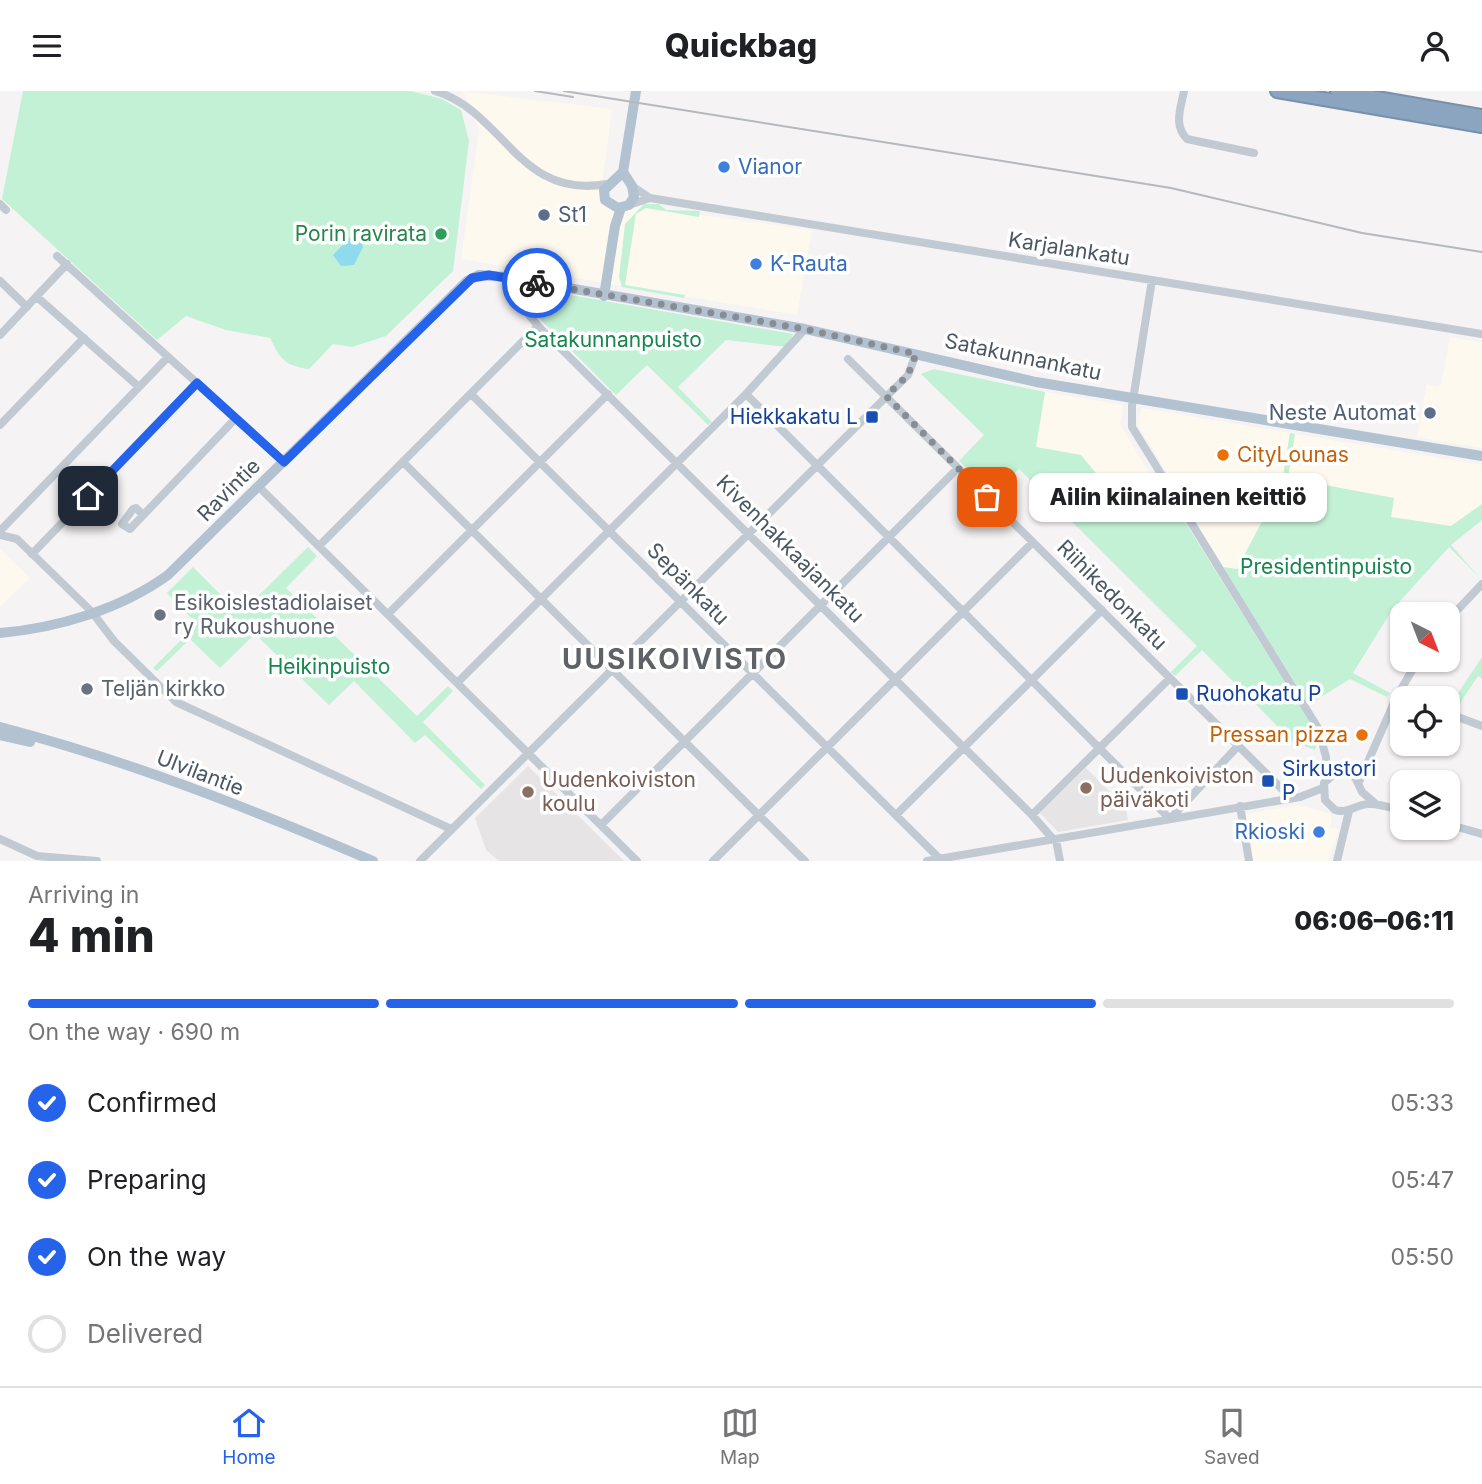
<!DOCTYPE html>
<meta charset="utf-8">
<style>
:root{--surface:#fff;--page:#f6f6f6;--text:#202124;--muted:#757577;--line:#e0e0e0;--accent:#2563eb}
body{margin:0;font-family:Inter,sans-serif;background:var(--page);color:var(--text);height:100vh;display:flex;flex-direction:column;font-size:26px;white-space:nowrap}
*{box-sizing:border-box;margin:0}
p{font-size:23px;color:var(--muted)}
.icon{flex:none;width:38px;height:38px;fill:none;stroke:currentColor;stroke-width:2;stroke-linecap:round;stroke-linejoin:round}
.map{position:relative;height:770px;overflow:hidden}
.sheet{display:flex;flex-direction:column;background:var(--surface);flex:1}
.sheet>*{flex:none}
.needle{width:46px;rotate:138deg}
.fabs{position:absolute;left:1390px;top:511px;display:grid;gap:14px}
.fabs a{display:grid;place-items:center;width:70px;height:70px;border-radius:14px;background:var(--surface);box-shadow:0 2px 5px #0004;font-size:35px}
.pin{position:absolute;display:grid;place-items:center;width:60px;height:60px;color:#fff;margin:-30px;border-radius:14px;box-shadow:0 4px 10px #0006}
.courier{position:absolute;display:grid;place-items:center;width:70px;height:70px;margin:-35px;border:5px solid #2563eb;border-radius:50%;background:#fff;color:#222;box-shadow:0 2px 9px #0007}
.bubble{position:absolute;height:49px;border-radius:14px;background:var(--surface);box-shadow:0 2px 5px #0004;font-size:23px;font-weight:800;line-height:49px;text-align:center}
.overview em{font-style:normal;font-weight:800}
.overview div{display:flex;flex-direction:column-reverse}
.overview{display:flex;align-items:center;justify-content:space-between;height:119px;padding:0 28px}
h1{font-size:46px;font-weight:800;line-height:52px}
.bar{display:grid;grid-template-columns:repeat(4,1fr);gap:10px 7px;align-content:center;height:84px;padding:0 28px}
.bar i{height:9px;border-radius:5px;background:var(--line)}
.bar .selected{background:var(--accent)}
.bar p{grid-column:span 4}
ol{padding:0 28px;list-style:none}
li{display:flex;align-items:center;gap:21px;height:77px}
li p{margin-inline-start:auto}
li .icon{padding:7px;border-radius:50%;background:var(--accent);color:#fff;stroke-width:4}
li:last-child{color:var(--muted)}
li i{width:38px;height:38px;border:4px solid var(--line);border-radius:50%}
header{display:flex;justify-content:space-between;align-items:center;height:91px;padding:0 28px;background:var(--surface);font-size:32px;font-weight:800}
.menu{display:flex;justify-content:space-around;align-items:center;height:98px;border-top:2px solid var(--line);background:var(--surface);font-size:19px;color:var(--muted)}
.menu a{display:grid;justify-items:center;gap:4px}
.menu .selected{color:var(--accent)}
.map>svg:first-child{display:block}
.commercial{fill:#fdf9ef}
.education{fill:#e6e4e5}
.green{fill:#c3f1d5}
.water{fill:#90daee}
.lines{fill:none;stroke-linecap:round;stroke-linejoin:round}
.highway-casing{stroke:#7690ad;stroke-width:16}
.minor{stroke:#c1cad2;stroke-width:8}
.major{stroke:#b3c2d1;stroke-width:10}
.highway{stroke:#8ba5c1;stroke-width:12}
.rail{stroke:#b5b8bd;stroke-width:2}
.done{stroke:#868d94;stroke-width:7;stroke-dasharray:0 12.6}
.route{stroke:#2563eb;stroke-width:9}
.shop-dot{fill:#3f7fe0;stroke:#fff;stroke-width:2.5}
.service-dot{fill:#5c6f8a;stroke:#fff;stroke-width:2.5}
.leisure-dot{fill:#2e9e5b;stroke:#fff;stroke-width:2.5}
.transit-dot{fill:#1a4fb4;stroke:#fff;stroke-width:2.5}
.food-dot{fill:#e8710a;stroke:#fff;stroke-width:2.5}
.worship-dot{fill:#6b7280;stroke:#fff;stroke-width:2.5}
.education-dot{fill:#8d6e63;stroke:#fff;stroke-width:2.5}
.labels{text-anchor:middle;stroke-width:7;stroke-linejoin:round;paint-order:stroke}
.shop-label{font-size:21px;fill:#366cbe;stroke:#fff;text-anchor:start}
.service-label{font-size:21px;fill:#4e5e75;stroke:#fff;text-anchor:start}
.leisure-label{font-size:21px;fill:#27864d;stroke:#fff;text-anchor:end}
.street-label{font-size:21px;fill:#4a5661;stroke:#fff}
.park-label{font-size:21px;fill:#17864f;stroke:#fff}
.transit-label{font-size:21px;fill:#164399;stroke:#fff;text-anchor:start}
.food-label{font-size:21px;fill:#c56008;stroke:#fff;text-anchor:start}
.worship-label{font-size:21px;fill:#5b616d;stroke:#fff;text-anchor:start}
.education-label{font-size:21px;fill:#785e54;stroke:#fff;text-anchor:start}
.district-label{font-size:28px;font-weight:bold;letter-spacing:2px;fill:#5f6368;stroke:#fff}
</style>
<header><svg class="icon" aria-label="menu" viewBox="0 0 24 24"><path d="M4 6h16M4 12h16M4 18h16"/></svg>Quickbag<svg class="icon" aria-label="person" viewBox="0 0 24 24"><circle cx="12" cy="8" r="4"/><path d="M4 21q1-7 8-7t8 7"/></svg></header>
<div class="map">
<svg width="1482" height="770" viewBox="0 0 1482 770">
<rect width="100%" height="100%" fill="#f5f3f3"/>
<path class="commercial" d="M463,0L612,18L600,110L812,139L797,224L461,168L479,39Z
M1450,246L1482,251V357L1417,346L1427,292L1434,296L1441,294Z
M1045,301L1123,314L1120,333L1165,408L1147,420L1123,416L1081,364L1035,356Z
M1141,317L1290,342L1282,392L1237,478L1223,476L1138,334Z
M1295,343L1482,374V413L1451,435L1391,426L1393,407L1287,390Z
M0,458L30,487L0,516Z
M1298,714L1331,723V736L1339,739L1328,770H1253L1244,723Z"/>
<path class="education" d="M528,675L624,770H499L486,759L475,727Z
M1086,677L1126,717L1128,729L1058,741L1040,722Z"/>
<path class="green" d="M23,0H411L442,8L461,19L469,50L453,180L386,245L352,256L333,253L309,278C285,275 280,268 270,247L226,239L186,225L157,249L2,108Z
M644,113H659L666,119L700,120L699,126L646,117L636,123L625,194L685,204L684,207L622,196L619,186L625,133Z
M525,196L793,243L787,256L726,249L678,296L712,331L708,334L647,274L616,304L522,210L518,204Z
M934,278L1045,301L1036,356L1081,364L1124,416L1147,420L1169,405L1319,646L1315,659L1293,651L1202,559L1175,585L1171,581L1197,555L1019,378L993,403L959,370L984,344L921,283Z
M1290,342L1295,343L1288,387L1394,407L1391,426L1451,435L1482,413V429L1451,454L1478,485L1449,456L1392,519L1353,582L1390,602L1387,606L1350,588L1311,612L1307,611L1223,476L1237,478L1282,392Z
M308,456L317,465L286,497L417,625L448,595L453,600L423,631L485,694L481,698L425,644L415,652L354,590L329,614L255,543L220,577L190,548L157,580L153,577L197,533L167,502L193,476L240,523Z
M1482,566V588L1478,585L1454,621L1447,619Z"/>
<path class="water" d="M357,139L363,156L354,174L341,175L333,164Z"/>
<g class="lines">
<defs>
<path id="highway" d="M1277,0L1482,35
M1337,0L1482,25"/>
</defs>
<use href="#highway" class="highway-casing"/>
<path class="minor" d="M435,0C505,21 518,109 607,93
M1184,0C1181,17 1173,34 1187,48L1254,62
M632,95L650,107L1482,243
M0,113L6,119
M629,114L650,107
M57,165L284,371
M516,188L514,205L538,235L1032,724L1053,748
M1152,189L1132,315V336L1318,637L1326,666L1327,687
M0,190L27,216
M37,206L139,296
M0,244L67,173
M848,268L1290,706
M471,303L940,768
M746,303L1170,728L1238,655
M0,334L84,247
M403,371L805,770
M259,396L637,770
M143,424L136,417L133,418L122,433L130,438L235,328
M0,440L168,266
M0,444L17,448L92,521L114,550L176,611L451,738
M319,455L538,235
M32,463L197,292
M388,523L608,303
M1447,530L1482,493
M457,592L746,303L805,238
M1399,601L1413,607
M1447,622L1482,635
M1359,691L1396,607L1418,569
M1376,713L1362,701L1355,686L1347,681L1334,683L1324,692L1325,709L1335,719C1348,723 1355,714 1368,713C1379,712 1391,717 1402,720
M1240,715L1249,770
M896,724L1102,519
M1032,724L1170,587
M1447,733L1482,743
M601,734L958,377
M0,748L37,765L97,770
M1056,749L1060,770
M420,770L908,284L916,263
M713,770L1033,451
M927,770L1300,706L1323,697
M1337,770L1349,720"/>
<path class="major" d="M623,81L604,99L605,109L618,117L629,114L634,106L632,95L623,81L636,0
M604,205L615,135L621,117
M0,542C58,537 121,518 168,484L467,190L479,184L505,186L805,238L1036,291L1482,365
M0,636C127,669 252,718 373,770
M0,644L30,651"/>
<use href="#highway" class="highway"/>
<path class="rail" d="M535,0L573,6
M564,0L1171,97L1362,142L1482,161"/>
</g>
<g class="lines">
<path class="done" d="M537,192L805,238L916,263L908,284L886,305L987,406"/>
<path class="route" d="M88,405L197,292L284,371L472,187L489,184L537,192"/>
</g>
<g class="shop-dot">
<circle cx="724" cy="76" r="7"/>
<circle cx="756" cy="173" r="7"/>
<circle cx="1319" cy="741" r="7"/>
</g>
<g class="service-dot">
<circle cx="544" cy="124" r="7"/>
<circle cx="1430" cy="322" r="7"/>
</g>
<circle class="leisure-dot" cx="441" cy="143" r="7"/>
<g class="transit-dot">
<rect x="865" y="319" width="14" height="14" rx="3.5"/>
<rect x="1175" y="596" width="14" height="14" rx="3.5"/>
<rect x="1261" y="683" width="14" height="14" rx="3.5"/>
</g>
<g class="food-dot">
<circle cx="1223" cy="364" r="7"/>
<circle cx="1362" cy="644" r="7"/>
</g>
<g class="worship-dot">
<circle cx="160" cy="524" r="7"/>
<circle cx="87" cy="598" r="7"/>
</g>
<g class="education-dot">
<circle cx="1086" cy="697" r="7"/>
<circle cx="528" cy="701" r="7"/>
</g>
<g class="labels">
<g class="shop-label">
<text x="738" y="83">Vianor</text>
<text x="770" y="180">K-Rauta</text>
<text x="1305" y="748" text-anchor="end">Rkioski</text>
</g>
<g class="service-label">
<text x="558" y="131">St1</text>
<text x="1416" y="329" text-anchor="end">Neste Automat</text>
</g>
<g class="leisure-label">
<text x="427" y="150">Porin ravirata</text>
</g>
<g class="street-label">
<text transform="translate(1069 158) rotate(9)" y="7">Karjalankatu</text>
<text transform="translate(1023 266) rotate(12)" y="7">Satakunnankatu</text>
<text transform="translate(229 399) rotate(-45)" y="7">Ravintie</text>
<text transform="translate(790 458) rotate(45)" y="7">Kivenhakkaajankatu</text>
<text transform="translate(688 493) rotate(45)" y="7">Sepänkatu</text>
<text transform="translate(1112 504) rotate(45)" y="7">Riihikedonkatu</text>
<text transform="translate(200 682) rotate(21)" y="7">Ulvilantie</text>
</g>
<g class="park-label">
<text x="613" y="256">Satakunnanpuisto</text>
<text x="1326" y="483">Presidentinpuisto</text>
<text x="329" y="583">Heikinpuisto</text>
</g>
<g class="transit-label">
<text x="858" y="333" text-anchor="end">Hiekkakatu L</text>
<text x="1196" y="610">Ruohokatu P</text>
<text x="1282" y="685">Sirkustori<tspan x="1282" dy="24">P</tspan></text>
</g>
<g class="food-label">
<text x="1237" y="371">CityLounas</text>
<text x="1348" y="651" text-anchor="end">Pressan pizza</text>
</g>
<g class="worship-label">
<text x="174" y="519">Esikoislestadiolaiset<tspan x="174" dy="24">ry Rukoushuone</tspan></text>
<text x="101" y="605">Teljän kirkko</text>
</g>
<g class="education-label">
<text x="1100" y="692">Uudenkoiviston<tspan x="1100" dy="24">päiväkoti</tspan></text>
<text x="542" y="696">Uudenkoiviston<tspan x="542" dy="24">koulu</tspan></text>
</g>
<g class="district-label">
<text x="675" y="578">UUSIKOIVISTO</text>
</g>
</g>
</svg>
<div class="fabs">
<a><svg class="needle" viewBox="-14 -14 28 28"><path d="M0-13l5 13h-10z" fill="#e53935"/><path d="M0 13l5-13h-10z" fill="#757577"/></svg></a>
<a><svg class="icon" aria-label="locate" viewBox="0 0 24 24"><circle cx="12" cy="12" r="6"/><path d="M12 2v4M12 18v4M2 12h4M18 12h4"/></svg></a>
<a><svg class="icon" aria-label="layers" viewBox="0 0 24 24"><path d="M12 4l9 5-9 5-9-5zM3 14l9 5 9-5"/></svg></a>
</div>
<div class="pin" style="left:987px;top:406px;background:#ea580c"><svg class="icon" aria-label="bag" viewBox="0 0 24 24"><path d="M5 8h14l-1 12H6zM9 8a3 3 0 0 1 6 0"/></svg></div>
<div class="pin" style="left:88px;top:405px;background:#1f2937"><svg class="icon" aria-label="home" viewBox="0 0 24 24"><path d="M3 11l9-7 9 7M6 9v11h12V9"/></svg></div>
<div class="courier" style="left:537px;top:192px"><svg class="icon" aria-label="bike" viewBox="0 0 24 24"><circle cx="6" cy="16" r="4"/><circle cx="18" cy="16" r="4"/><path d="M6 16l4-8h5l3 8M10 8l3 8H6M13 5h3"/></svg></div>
<div class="bubble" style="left:1029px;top:382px;width:298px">Ailin kiinalainen keittiö</div>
</div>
<section class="sheet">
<div class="overview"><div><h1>4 min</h1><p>Arriving in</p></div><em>06:06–06:11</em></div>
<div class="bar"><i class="selected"></i><i class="selected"></i><i class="selected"></i><i></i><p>On the way · 690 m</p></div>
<ol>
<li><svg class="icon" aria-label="check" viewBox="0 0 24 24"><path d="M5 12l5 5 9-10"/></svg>Confirmed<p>05:33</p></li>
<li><svg class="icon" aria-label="check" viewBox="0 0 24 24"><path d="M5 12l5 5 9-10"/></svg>Preparing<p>05:47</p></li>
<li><svg class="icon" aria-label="check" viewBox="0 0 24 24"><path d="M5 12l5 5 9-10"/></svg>On the way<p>05:50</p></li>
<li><i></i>Delivered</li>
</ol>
</section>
<nav class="menu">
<a class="selected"><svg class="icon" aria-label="home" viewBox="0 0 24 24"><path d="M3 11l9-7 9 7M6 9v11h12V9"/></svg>Home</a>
<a><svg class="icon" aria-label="map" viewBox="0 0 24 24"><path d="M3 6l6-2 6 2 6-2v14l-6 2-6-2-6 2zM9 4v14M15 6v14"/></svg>Map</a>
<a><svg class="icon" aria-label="saved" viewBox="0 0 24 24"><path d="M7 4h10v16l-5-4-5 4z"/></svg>Saved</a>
</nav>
